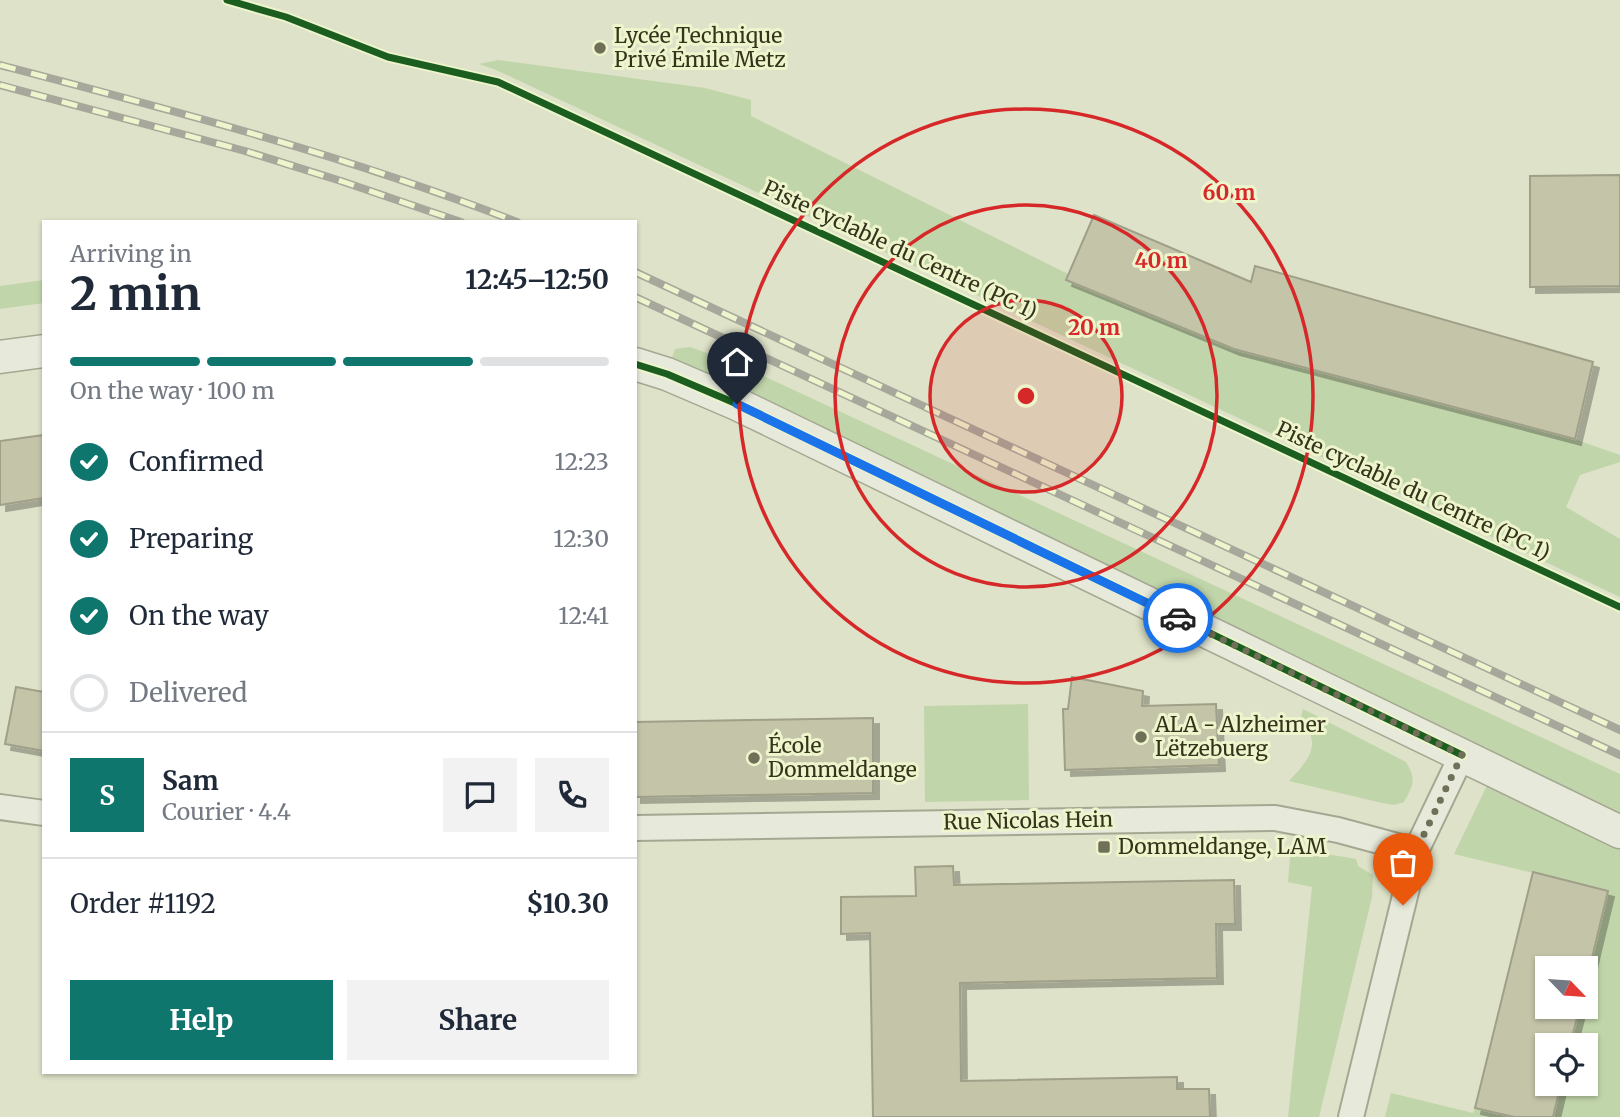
<!DOCTYPE html>
<meta charset="utf-8">
<style>
:root{--surface:#fff;--page:#f2f2f3;--text:#1f2937;--muted:#747a83;--line:#e0e1e3;--accent:#0f766e}
body{margin:0;font-family:Merriweather,serif;background:var(--page);color:var(--text);height:100vh;display:flex;flex-direction:column;font-size:26px;white-space:nowrap}
*{box-sizing:border-box;margin:0}
p{font-size:23px;color:var(--muted)}
.icon{flex:none;width:38px;height:38px;fill:none;stroke:currentColor;stroke-width:2;stroke-linecap:round;stroke-linejoin:round}
.map{position:relative;flex:1;overflow:hidden}
.drawer{position:absolute;left:42px;top:220px;width:595px;height:854px;display:flex;flex-direction:column;background:var(--surface);border-radius:0px;box-shadow:0 2px 5px #0004}
.drawer>*{flex:none}
.needle{width:46px;rotate:115deg}
.controls{position:absolute;left:1535px;top:956px;display:grid;gap:14px}
.controls a{display:grid;place-items:center;width:63px;height:63px;border-radius:0px;background:var(--surface);box-shadow:0 2px 5px #0004;font-size:35px}
.pin{position:absolute;display:grid;place-items:center;width:60px;height:60px;color:#fff;margin:-72px -30px;border-radius:50% 50% 50% 0;rotate:-45deg;box-shadow:0 0 7px #0007}
.pin .icon{rotate:45deg}
.courier{position:absolute;display:grid;place-items:center;width:70px;height:70px;margin:-35px;border:5px solid #1a73e8;border-radius:50%;background:#fff;color:#222;box-shadow:0 2px 9px #0007}
.summary em{font-style:normal;font-weight:700}
.summary div{display:flex;flex-direction:column-reverse}
.summary{display:flex;align-items:center;justify-content:space-between;height:119px;padding:0 28px}
h1{font-size:46px;font-weight:700;line-height:52px}
.bar{display:grid;grid-template-columns:repeat(4,1fr);gap:10px 7px;align-content:center;height:84px;padding:0 28px}
.bar i{height:9px;border-radius:5px;background:var(--line)}
.bar .on{background:var(--accent)}
.bar p{grid-column:span 4}
.line{display:flex;align-items:center;gap:18px;padding:0 28px;border-top:2px solid var(--line)}
.line div{flex:1}
.round{display:grid;place-items:center;flex:none;width:74px;height:74px;border-radius:0px;background:var(--page)}
ol{padding:0 28px;list-style:none}
li{display:flex;align-items:center;gap:21px;height:77px}
li p{margin-inline-start:auto}
li .icon{padding:7px;border-radius:50%;background:var(--accent);color:#fff;stroke-width:4}
li:last-child{color:var(--muted)}
li i{width:38px;height:38px;border:4px solid var(--line);border-radius:50%}
.button{display:flex;gap:14px;margin-top:auto;padding:14px 28px}
.button a{flex:1;height:80px;border-radius:0px;background:var(--accent);color:#fff;font-size:28px;font-weight:700;line-height:80px;text-align:center}
.button a+a{background:var(--page);color:var(--text)}
.map>svg:first-child{display:block}
.green{fill:#c1d5aa}
.building{fill:#c4c4a9;stroke:#a09f88;stroke-width:2;filter:url(#shadow)}
.lines{fill:none;stroke-linecap:round;stroke-linejoin:round}
.minor-casing{stroke:#a5a792;stroke-width:28}
.tertiary-casing{stroke:#a5a792;stroke-width:35}
.minor{stroke:#e7eada;stroke-width:24}
.tertiary{stroke:#e7eada;stroke-width:32}
.rail-casing{stroke:#a7a89b;stroke-width:8}
.rail{stroke:#eef5cd;stroke-width:5;stroke-dasharray:16;stroke-linecap:butt}
.cycleway-casing{stroke:#eef5cd;stroke-width:11}
.cycleway{stroke:#1b5e20;stroke-width:7}
.done{stroke:#707058;stroke-width:7;stroke-dasharray:0 12.6}
.route{stroke:#1a73e8;stroke-width:9}
.ring{fill:none;stroke:#d62828;stroke-width:3.5}
.poi-dot{fill:#707058;stroke:#eef5cd;stroke-width:2.5}
.labels{text-anchor:middle;stroke-width:6;stroke-linejoin:round;paint-order:stroke}
.poi-label{font-size:21px;fill:#34331b;stroke:#eef5cd;text-anchor:start}
.street-label{font-size:21px;fill:#34331b;stroke:#eef5cd}
.centre{fill:#d62828;stroke:#eef5cd;stroke-width:3.5}
.ring-label{font-size:21px;text-anchor:middle;font-weight:bold;fill:#d62828;stroke:#eef5cd;stroke-width:6;stroke-linejoin:round;paint-order:stroke}
</style>
<div class="map">
<svg width="1620" height="1117" viewBox="0 0 1620 1117">
<defs>
<filter id="shadow"><feDropShadow dx="6" dy="6" stdDeviation="0" flood-color="#0004"/></filter>
</defs>
<rect width="100%" height="100%" fill="#dee2c8"/>
<path class="green" d="M498,60L705,88L751,100V116L1068,274L1067,280L1234,349L1574,439L1620,455V462L1580,475L1566,507L1620,539V597L599,118L496,70L479,64Z
M44,280V303L0,309V286Z
M690,347L738,364L1620,774V1117H1553L1561,1083H1586V1045H1570L1580,1006H1586V983L1608,891L1454,854L1494,771L667,374L675,349Z
M1028,704L1029,800L925,802L924,706Z
M1303,709L1406,762C1417,780 1413,785 1404,802L1394,805L1382,803L1289,781C1306,763 1325,743 1300,722Z
M1297,849L1356,859L1358,866L1373,875L1372,897L1319,1117H1288L1312,887L1288,882L1290,857Z
M1391,1093L1473,1113L1475,1108L1514,1117H1385Z"/>
<path class="building" d="M1620,175V286L1530,287V176Z
M1094,215L1251,282L1255,266L1593,362L1575,439L1234,349L1066,280Z
M44,435V498L0,505V441Z
M1072,677L1143,691L1142,706L1216,704L1219,765L1065,770L1063,709H1068Z
M16,687L44,692V751L5,744Z
M873,718V793L635,797V722Z
M953,866L954,885L1234,880L1235,924H1216L1217,978L960,983L961,1081L1177,1077V1089H1209L1210,1117H873L870,933L841,934V897L916,896L915,867Z
M1533,872L1608,891L1586,983V968H1547V1006H1580L1570,1045H1547V1083H1561L1553,1117H1514L1475,1108Z"/>
<g class="lines">
<defs>
<path id="minor" d="M0,807L44,813
M635,828L1275,818L1338,830L1416,851
M1351,1117L1416,851L1462,755"/>
<path id="tertiary" d="M0,357L44,351
M635,364L667,374L737,404L1620,832"/>
</defs>
<use href="#minor" class="minor-casing"/>
<use href="#tertiary" class="tertiary-casing"/>
<use href="#minor" class="minor"/>
<use href="#tertiary" class="tertiary"/>
<defs>
<path id="rail" d="M0,65C175,111 348,156 517,222
M0,85L245,151L341,181L461,222
M635,272L1620,730
M635,297L1620,755"/>
</defs>
<use href="#rail" class="rail-casing"/>
<use href="#rail" class="rail"/>
<defs>
<path id="cycleway" d="M227,0L286,17L388,57L498,82L1620,607
M635,364L667,374L737,404L1462,755"/>
</defs>
<use href="#cycleway" class="cycleway-casing"/>
<use href="#cycleway" class="cycleway"/>
</g>
<g class="lines">
<path class="done" d="M1178,618L1462,755L1416,851L1403,905"/>
<path class="route" d="M737,404L1178,618"/>
</g>
<circle cx="1026" cy="396" r="96" fill="#d62828" fill-opacity=".12"/>
<g class="ring">
<circle cx="1026" cy="396" r="96"/>
<circle cx="1026" cy="396" r="191"/>
<circle cx="1026" cy="396" r="287"/>
</g>
<g class="poi-dot">
<circle cx="600" cy="48" r="7"/>
<circle cx="1141" cy="737" r="7"/>
<circle cx="754" cy="758" r="7"/>
<rect x="1097" y="840" width="14" height="14" rx="3.5"/>
</g>
<g class="labels">
<g class="poi-label">
<text x="614" y="43">Lycée Technique<tspan x="614" dy="24">Privé Émile Metz</tspan></text>
<text x="1155" y="732">ALA - Alzheimer<tspan x="1155" dy="24">Lëtzebuerg</tspan></text>
<text x="768" y="753">École<tspan x="768" dy="24">Dommeldange</tspan></text>
<text x="1118" y="854">Dommeldange, LAM</text>
</g>
<g class="street-label">
<text transform="translate(900 250) rotate(25)" y="7">Piste cyclable du Centre (PC 1)</text>
<text transform="translate(1413 491) rotate(25)" y="7">Piste cyclable du Centre (PC 1)</text>
<text transform="translate(1028 821) rotate(-1)" y="7">Rue Nicolas Hein</text>
</g>
</g>
<circle cx="1026" cy="396" r="10" class="centre"/>
<g class="ring-label">
<text x="1229" y="200">60 m</text>
<text x="1161" y="268">40 m</text>
<text x="1094" y="335">20 m</text>
</g>
</svg>
<div class="controls">
<a><svg class="needle" viewBox="-14 -14 28 28"><path d="M0-13l5 13h-10z" fill="#e53935"/><path d="M0 13l5-13h-10z" fill="#747a83"/></svg></a>
<a><svg class="icon" aria-label="locate" viewBox="0 0 24 24"><circle cx="12" cy="12" r="6"/><path d="M12 2v4M12 18v4M2 12h4M18 12h4"/></svg></a>
</div>
<div class="pin" style="left:1403px;top:905px;background:#ea580c"><svg class="icon" aria-label="bag" viewBox="0 0 24 24"><path d="M5 8h14l-1 12H6zM9 8a3 3 0 0 1 6 0"/></svg></div>
<div class="pin" style="left:737px;top:404px;background:#1f2937"><svg class="icon" aria-label="home" viewBox="0 0 24 24"><path d="M3 11l9-7 9 7M6 9v11h12V9"/></svg></div>
<div class="courier" style="left:1178px;top:618px"><svg class="icon" aria-label="car" viewBox="0 0 24 24"><path d="M5 17H2v-5l4-1 3-4h7l3 4 3 1v5h-3M9 17h6M6 11h13"/><circle cx="7" cy="17" r="2"/><circle cx="17" cy="17" r="2"/></svg></div>
<section class="drawer">
<div class="summary"><div><h1>2 min</h1><p>Arriving in</p></div><em>12:45–12:50</em></div>
<div class="bar"><i class="on"></i><i class="on"></i><i class="on"></i><i></i><p>On the way · 100 m</p></div>
<ol>
<li><svg class="icon" aria-label="check" viewBox="0 0 24 24"><path d="M5 12l5 5 9-10"/></svg>Confirmed<p>12:23</p></li>
<li><svg class="icon" aria-label="check" viewBox="0 0 24 24"><path d="M5 12l5 5 9-10"/></svg>Preparing<p>12:30</p></li>
<li><svg class="icon" aria-label="check" viewBox="0 0 24 24"><path d="M5 12l5 5 9-10"/></svg>On the way<p>12:41</p></li>
<li><i></i>Delivered</li>
</ol>
<div class="line" style="height:126px"><b class="round" style="background:var(--accent);color:#fff">S</b><div><b>Sam</b><p>Courier · 4.4</p></div><a class="round"><svg class="icon" aria-label="chat" viewBox="0 0 24 24"><path d="M4 5h16v11H9l-5 4z"/></svg></a><a class="round"><svg class="icon" aria-label="phone" viewBox="0 0 24 24"><path d="M5 4h4l2 5-3 2q2 4 5 5l2-3 5 2v4C11 20 4 13 5 4z"/></svg></a></div>
<div class="line" style="height:91px"><div>Order #1192</div><b>$10.30</b></div>
<div class="button"><a>Help</a><a>Share</a></div>
</section>
</div>
